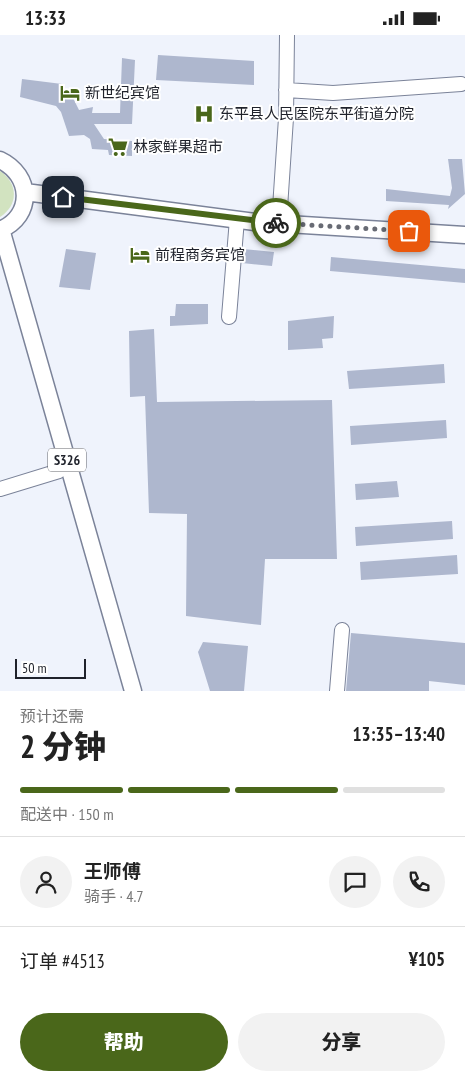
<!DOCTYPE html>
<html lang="zh">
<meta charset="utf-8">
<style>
:root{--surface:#fff;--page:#f2f2f2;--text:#222;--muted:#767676;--line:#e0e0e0;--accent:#4a671a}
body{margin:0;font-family:"PT Sans Narrow","Noto Sans SC",sans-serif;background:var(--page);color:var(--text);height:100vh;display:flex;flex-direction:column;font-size:19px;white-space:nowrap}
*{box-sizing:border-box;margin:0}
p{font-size:16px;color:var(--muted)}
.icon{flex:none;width:28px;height:28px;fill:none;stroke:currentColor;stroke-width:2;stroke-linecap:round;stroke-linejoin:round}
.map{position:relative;height:656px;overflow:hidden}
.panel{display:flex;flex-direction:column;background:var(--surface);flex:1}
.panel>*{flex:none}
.scale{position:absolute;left:15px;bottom:12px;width:71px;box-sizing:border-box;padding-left:5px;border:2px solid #1f222b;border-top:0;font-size:14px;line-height:18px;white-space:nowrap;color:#1f222b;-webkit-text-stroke:4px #fff;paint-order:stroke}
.pin{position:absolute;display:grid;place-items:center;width:42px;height:42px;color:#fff;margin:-21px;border-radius:10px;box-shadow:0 2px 8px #0006}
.courier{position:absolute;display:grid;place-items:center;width:50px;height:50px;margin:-25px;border:4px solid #4a671a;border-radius:50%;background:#fff;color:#222;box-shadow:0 1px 6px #0007}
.headline em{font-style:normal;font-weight:800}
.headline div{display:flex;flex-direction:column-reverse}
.headline{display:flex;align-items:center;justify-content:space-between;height:85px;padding:0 20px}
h1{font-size:32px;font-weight:800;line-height:38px}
.bar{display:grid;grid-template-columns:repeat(4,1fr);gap:8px 5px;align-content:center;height:60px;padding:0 20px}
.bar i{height:6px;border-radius:4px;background:var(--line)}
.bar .current{background:var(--accent)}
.bar p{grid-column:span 4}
.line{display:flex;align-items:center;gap:12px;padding:0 20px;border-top:1px solid var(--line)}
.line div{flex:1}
.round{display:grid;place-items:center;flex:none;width:52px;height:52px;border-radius:26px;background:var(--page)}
.button{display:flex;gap:10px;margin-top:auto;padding:10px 20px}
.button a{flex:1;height:58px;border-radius:30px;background:var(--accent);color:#fff;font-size:20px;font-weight:800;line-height:58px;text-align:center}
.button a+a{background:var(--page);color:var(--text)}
.status{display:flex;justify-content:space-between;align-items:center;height:35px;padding:0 25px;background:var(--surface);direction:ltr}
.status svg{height:14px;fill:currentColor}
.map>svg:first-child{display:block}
.green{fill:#d2e3c0}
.building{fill:#aeb7ce}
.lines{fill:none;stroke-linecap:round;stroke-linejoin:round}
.minor-casing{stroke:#7b8399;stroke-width:16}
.major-casing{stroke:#7b8399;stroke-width:19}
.minor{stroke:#fff;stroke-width:14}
.major{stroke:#fff;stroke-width:16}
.done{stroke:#686b74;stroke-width:5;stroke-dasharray:0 9}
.route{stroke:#4a671a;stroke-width:6}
.labels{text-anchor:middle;stroke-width:4;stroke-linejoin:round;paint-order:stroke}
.shield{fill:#fff;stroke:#62646b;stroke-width:1}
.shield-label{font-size:14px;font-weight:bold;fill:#1f222b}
.poi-label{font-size:15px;fill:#1f222b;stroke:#fff;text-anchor:start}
</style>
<div class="status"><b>13:33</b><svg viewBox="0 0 49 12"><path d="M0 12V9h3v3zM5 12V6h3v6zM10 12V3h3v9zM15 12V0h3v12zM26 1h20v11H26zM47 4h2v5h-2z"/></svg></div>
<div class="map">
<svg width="465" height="656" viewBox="0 0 465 656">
<rect width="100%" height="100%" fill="#eff3fc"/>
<path class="green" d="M0,136C18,148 19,170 0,182Z"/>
<path class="building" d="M158,20L254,26V50L156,45Z
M122,23L135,25L132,89H94L104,104L132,106V121L109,120L108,115L92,114L90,104L84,100L69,101L61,77L56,71L20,62L22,44L62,49V57L71,59L79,75L93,72L92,78H120Z
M448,124H462L465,159L448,174L449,170L386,166V154L450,161L452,153Z
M66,214L96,218L90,255L59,252Z
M243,214L274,217L272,231L242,228Z
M331,222L465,234V248L330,236Z
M176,269H208V289L170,291V281H175Z
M334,281L333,303L322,304L323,313L288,315V286Z
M154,294L157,367L332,365L337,524H265L261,590L186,581L187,479L149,478L145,361L130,362L129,296Z
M444,329L445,348L349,354L347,336Z
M446,385L447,403L351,410L350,391Z
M397,446L399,462L356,465L355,449Z
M452,486L453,504L356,511L355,492Z
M457,520L458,539L361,545L360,527Z
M351,598L465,608V650L429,646V656H346Z
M203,607L248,611L244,656H210L198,617Z"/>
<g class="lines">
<defs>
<path id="minor" d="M286,55L333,58L461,49
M279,188L286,83L287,0
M229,282L237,184
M0,454L59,436
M337,656L342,595"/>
<path id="major" d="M0,125C32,140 34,181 0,195
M25,157L255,187L465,200
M1,194L133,656"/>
</defs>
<use href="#minor" class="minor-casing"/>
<use href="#major" class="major-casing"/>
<use href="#minor" class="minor"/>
<use href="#major" class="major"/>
</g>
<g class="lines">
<path class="done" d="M276,188L409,196"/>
<path class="route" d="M63,162L276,188"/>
</g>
<defs>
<symbol id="hotel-bare" viewBox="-9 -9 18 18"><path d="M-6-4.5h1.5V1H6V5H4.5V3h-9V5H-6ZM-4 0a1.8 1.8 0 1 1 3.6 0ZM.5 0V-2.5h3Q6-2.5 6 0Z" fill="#4a671a" stroke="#fff" stroke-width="2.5" paint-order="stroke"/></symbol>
<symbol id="hospital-bare" viewBox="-9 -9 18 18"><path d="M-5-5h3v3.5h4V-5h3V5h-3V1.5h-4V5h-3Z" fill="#4a671a" stroke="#fff" stroke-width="2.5" paint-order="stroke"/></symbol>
<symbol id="supermarket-bare" viewBox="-9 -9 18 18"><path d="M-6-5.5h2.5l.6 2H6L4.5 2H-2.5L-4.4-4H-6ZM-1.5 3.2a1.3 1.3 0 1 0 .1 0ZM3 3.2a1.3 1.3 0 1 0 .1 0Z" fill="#4a671a" stroke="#fff" stroke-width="2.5" paint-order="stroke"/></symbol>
</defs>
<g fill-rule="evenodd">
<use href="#hotel-bare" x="56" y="44" width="28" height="28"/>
<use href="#hospital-bare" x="190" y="65" width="28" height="28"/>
<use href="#supermarket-bare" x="104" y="98" width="28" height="28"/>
<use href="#hotel-bare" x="126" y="206" width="28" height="28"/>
</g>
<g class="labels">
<rect class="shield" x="48" y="413.5" width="38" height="23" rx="4"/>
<g class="shield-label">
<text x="67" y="430">S326</text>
</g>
<g class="poi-label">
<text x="85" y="63">新世纪宾馆</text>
<text x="219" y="84">东平县人民医院东平街道分院</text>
<text x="133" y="117">林家鲜果超市</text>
<text x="155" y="225">前程商务宾馆</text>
</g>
</g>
</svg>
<div class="scale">50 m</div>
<div class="pin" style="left:409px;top:196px;background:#ea580c"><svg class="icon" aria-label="bag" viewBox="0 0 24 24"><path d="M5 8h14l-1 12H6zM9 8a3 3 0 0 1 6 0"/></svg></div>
<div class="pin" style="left:63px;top:162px;background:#1f2937"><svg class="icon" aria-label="home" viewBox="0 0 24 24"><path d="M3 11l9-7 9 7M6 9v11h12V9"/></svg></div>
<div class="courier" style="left:276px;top:188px"><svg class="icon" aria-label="bike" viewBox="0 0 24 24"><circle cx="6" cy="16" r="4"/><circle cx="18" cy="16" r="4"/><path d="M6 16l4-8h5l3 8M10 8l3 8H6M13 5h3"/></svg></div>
</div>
<section class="panel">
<div class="headline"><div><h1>2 分钟</h1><p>预计还需</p></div><em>13:35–13:40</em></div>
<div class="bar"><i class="current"></i><i class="current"></i><i class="current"></i><i></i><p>配送中 · 150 m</p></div>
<div class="line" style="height:90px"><a class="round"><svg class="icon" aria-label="person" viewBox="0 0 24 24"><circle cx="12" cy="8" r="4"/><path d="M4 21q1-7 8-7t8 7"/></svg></a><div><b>王师傅</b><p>骑手 · 4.7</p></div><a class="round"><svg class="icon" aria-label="chat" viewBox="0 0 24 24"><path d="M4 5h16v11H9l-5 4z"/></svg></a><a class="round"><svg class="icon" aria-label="phone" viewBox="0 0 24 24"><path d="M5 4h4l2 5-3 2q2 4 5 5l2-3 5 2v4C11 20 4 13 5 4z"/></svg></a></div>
<div class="line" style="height:65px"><div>订单 #4513</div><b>¥105</b></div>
<div class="button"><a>帮助</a><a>分享</a></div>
</section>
